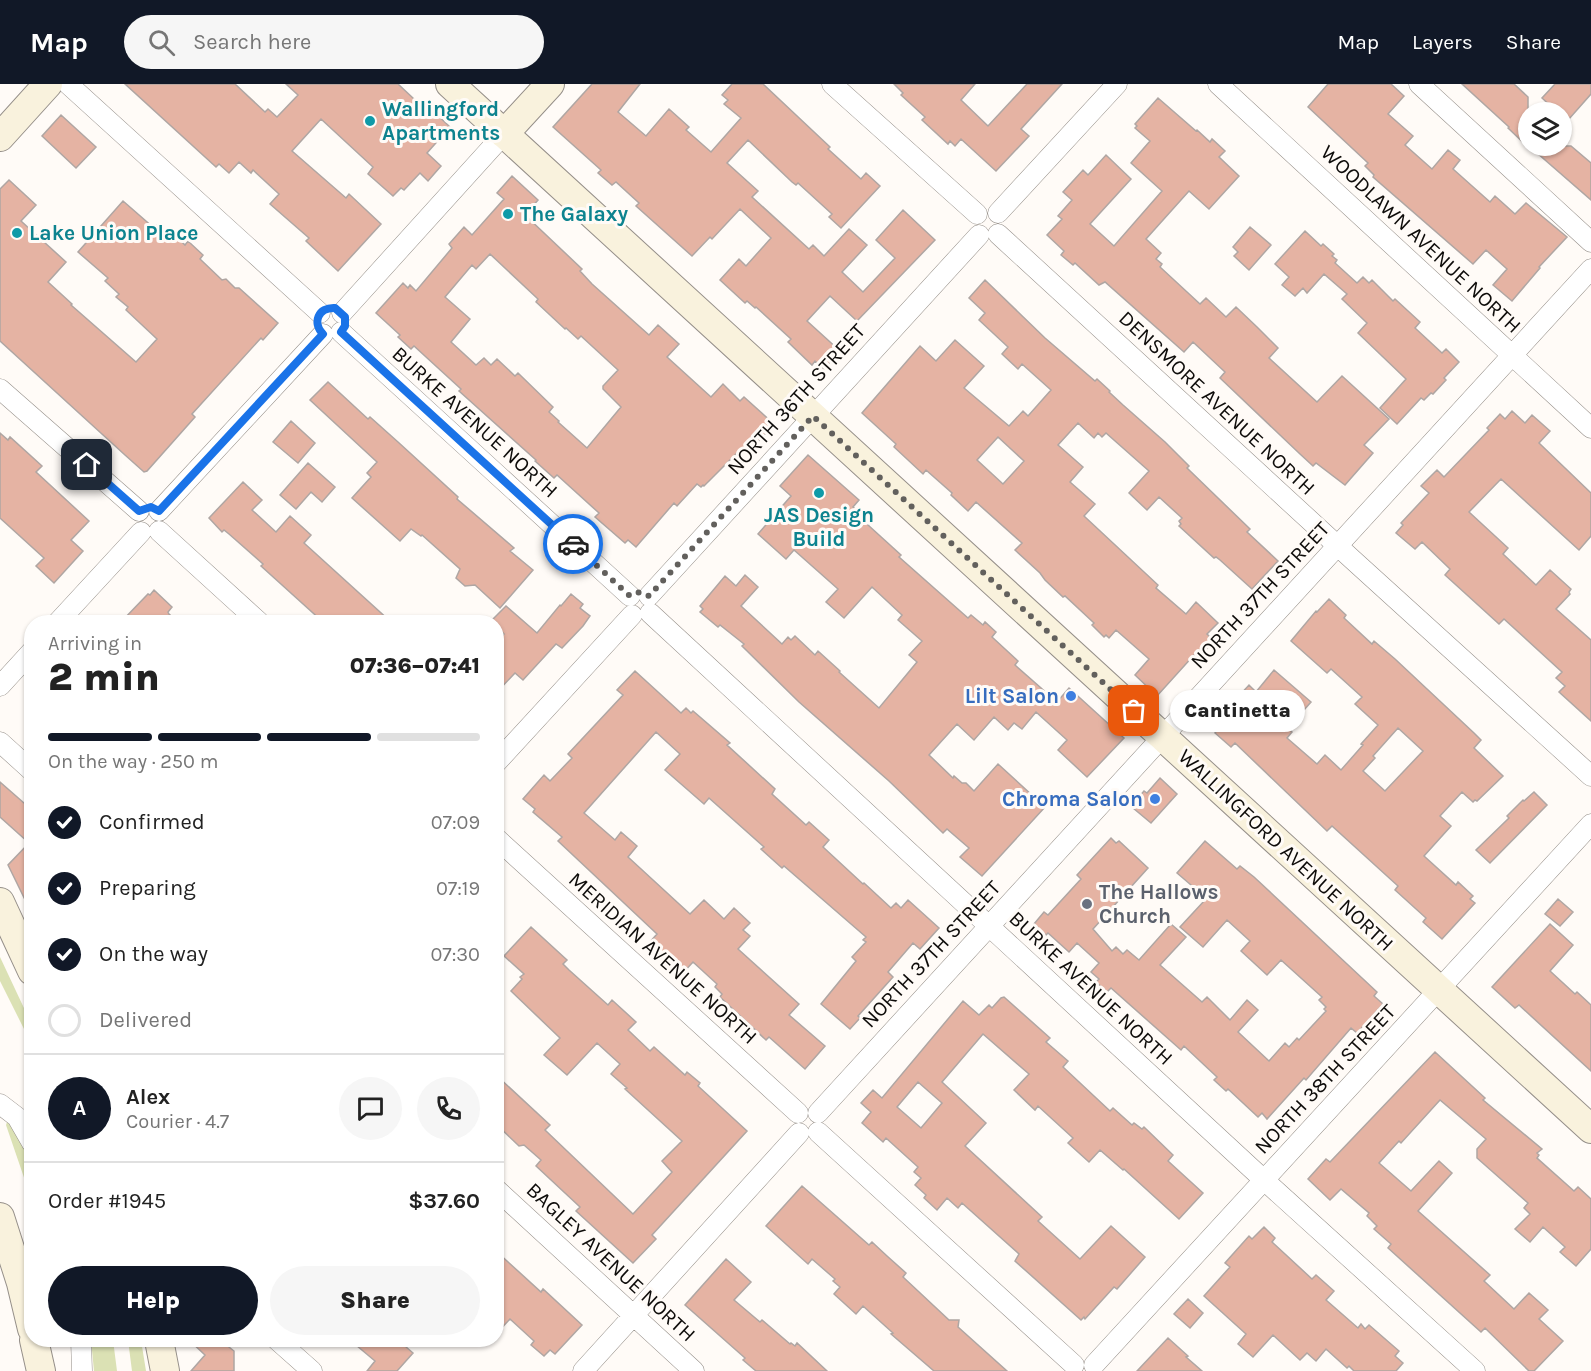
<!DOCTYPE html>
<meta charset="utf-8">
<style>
:root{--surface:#fff;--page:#f6f6f6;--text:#222;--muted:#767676;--line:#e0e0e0;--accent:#111827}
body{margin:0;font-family:Karla,sans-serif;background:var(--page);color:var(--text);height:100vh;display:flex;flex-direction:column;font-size:22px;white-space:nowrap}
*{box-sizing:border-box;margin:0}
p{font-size:20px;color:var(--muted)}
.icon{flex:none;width:33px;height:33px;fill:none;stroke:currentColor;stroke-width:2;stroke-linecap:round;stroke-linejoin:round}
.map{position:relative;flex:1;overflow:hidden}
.sheet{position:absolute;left:24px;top:531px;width:480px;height:732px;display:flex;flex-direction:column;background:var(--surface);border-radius:24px;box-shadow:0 2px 4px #0004}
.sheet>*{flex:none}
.buttons{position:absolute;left:1518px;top:18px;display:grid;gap:12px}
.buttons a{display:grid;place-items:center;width:54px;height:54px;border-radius:50%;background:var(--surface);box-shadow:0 2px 4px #0004;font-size:30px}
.pin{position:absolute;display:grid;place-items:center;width:51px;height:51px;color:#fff;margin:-26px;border-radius:12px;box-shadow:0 3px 9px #0006}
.courier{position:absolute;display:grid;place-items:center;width:60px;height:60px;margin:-30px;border:4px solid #1a73e8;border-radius:50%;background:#fff;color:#222;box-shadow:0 2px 8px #0007}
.bubble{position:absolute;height:42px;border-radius:21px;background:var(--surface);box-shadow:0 2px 4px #0004;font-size:20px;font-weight:800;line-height:42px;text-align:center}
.head em{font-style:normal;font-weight:800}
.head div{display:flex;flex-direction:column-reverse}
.head{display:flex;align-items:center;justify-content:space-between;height:102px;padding:0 24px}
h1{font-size:39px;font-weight:800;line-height:45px}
.bar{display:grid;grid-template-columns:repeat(4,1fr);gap:9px 6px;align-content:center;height:72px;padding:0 24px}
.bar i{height:8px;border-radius:4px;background:var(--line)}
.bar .on{background:var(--accent)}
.bar p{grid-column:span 4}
.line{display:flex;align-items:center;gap:15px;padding:0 24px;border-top:2px solid var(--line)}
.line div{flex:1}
.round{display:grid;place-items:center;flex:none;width:63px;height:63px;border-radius:32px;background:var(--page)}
ol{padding:0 24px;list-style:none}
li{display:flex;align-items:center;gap:18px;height:66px}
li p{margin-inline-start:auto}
li .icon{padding:6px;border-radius:50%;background:var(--accent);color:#fff;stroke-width:4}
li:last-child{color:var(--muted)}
li i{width:33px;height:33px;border:3px solid var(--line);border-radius:50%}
.primary-button{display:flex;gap:12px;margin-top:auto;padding:12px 24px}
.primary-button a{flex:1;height:69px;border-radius:36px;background:var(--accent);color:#fff;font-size:24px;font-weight:800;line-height:69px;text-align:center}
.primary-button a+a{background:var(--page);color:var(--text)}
header{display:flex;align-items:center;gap:36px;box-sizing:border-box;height:84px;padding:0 30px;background:var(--accent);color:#fff}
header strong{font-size:28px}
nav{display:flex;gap:33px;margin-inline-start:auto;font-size:21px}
.search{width:420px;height:54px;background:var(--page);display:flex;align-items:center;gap:15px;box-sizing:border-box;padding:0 21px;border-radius:33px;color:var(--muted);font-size:22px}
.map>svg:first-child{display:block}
.green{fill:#dbe1b4}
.building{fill:#e5b3a3;stroke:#afa6a3;stroke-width:1.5;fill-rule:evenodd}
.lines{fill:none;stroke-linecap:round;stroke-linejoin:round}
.street-casing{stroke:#958f89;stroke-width:21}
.secondary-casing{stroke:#958f89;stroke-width:30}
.street{stroke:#fff;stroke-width:20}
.secondary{stroke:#f9f2dd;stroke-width:28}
.done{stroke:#62605d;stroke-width:6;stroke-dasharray:0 10.8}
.route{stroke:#1a73e8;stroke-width:8}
.culture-dot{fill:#0f9aa8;stroke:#fffbf7;stroke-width:2}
.shop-dot{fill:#3f7fe0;stroke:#fffbf7;stroke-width:2}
.worship-dot{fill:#6b7280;stroke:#fffbf7;stroke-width:2}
.labels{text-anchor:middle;stroke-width:6;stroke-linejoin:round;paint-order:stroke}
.culture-label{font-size:21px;font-weight:bold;fill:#0d838f;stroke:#fffbf7;text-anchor:start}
.street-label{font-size:21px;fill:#0e0c0a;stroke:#fffbf7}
.shop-label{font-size:21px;font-weight:bold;fill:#366cbe;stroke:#fffbf7;text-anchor:end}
.worship-label{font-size:21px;font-weight:bold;fill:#5b616d;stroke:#fffbf7;text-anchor:start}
</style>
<header>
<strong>Map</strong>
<div class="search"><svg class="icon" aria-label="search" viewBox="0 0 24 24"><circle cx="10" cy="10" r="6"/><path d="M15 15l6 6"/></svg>Search here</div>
<nav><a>Map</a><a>Layers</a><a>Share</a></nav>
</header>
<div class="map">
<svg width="1591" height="1287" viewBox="0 0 1591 1287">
<rect width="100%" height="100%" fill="#fffbf7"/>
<path class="green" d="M0,873L31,939V959L0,897Z
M7,1038L14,1041L31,1077V1114L6,1041Z
M91,1256H113L117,1287H94Z
M128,1256H141L146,1287H132Z"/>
<path class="building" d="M125,0H235L265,28L268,25L277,33L298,11L286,0H398L430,30L433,27L450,43L427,69L441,82L428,97L420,89L404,106L401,104L393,112L368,90L373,83L321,35L292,67L346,114L349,110L381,140L338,187L306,157L309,154L270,120L279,110L253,86L251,89L239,78L229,89L219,80L216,83Z
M592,0H640L618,28L646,52L669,25L689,43L686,46L711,68L741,34L724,20L728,16L722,11L732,0H763L830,63L828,65L861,95L866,89L880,102L841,144L829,133L832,130L798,99L796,101L792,98L748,56L727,79L758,107L752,113L809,165L813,161L824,172L849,145L867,161L842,188L863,208L895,174L876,156L903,126L935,156L857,237L830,212L807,237L840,267L824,285L815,277L812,281L788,258L791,255L756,223L755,224L747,217L745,219L720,196L739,175L746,182L771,154L740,125L712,155L710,153L692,172L636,122L639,119L616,98L612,101L598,89L601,86L553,43Z
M894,0H975L961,16L988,42L1027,0H1062L1021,45L1029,52L996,87L961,55L955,62L950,57L948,60L922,36L925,33L901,11L903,9Z
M1328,0H1391L1404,12L1388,30L1413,52L1405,61L1432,85L1448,66L1460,76L1453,85L1490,118L1495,112L1515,130L1526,119L1567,153L1539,183L1540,184L1512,217L1493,201L1507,185L1486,166L1473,180L1373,93L1374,91L1365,82L1368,79L1308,23Z
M1462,0H1514L1528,13V63L1508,44L1509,43Z
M1555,0H1591V10L1569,35L1557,24L1555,26L1542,14Z
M1158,14L1196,47L1197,46L1210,58L1212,55L1225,67L1219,73L1239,92L1209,125L1189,107L1146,155L1161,169L1156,175L1162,180L1160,183L1200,220L1206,214L1226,233L1236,223L1257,243L1278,264L1269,274L1317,318L1342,292L1389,335L1364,361L1373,369L1345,401L1316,379L1313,382L1300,370L1220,294L1225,288L1193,258L1184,268L1105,198L1099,201L1075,179L1073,181L1061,171L1064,167L1047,151L1062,135L1058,132L1072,116L1063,108L1083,86L1088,91L1106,71L1131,95L1090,140L1114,162L1162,107L1131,79L1150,57L1135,44L1137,42L1135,40Z
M61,31L96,63L76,84L42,52Z
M1529,62H1571L1591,79V116Z
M512,92L538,116L525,131L582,185L580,187L592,200L649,251L658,241L679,260L667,273L711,313L723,300L740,317L744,313L774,340L747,370L741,365L704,402L703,401L701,403L697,400L677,422L674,419L636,463L628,456L625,459L595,433L599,429L557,391L554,394L535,377L536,376L459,307L461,305L414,262L411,265L398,253L400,251L376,229L403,199L408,204L410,201L416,207L452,164L449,160L464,143L472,151L504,115L497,109ZM490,170L538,215L536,218L565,245L566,244L578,255L581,252L618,286L603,302V305L621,323L587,364L558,338L559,337L549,328L553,323L518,289L515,292L497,275L491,281L484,274L476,281L451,258L470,235L445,213L472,181L476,185Z
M9,96L36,121L21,137L66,178L48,198L72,220L71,221L136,278L157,255L126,226L128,223L116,213L119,210L105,197L108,194L78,168L123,117L154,144L157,141L170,153L174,150L185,161L188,157L203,171L200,175L222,196L226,195L235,204H239L278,239L263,256L261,254L192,330L195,333L147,387L144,388L125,371L0,257V105Z
M1250,143L1271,161L1249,186L1234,172L1238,168L1233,163Z
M1305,147L1321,162L1323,160L1334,170L1332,172L1337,176L1335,179L1357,199L1363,193L1369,199L1372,196L1393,217L1395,215L1420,238L1415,244L1442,269L1446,265L1459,278L1444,294L1446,296L1433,310L1431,309L1424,316L1421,314L1397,340L1380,324L1406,295L1358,249L1367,239L1342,215L1347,210L1324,190L1307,209L1303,204L1295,212L1282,201L1289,193L1275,180Z
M985,196L1045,254L1095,297L1097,295L1110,307L1109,308L1123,321L1165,358L1189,382L1187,384L1250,445L1247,448L1278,477L1252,505L1220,476L1216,473L1214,474L1179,442L1181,440L1179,437L1182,434L1159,413L1147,426L1129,409L1149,387L1106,349L1102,353L1098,349L1094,354L1078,339L1058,361L1083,383L1070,398L1095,420L1084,432L1158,501L1156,504L1186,530L1196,518L1218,539L1207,550L1214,557L1198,574L1194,571L1157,612L1135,591L1149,575L1116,546L1109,554L1106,551L1104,553L1092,541L1094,539L1065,512L1063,513L1045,496L1040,489L1015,466L1022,459L976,418L968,427L951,411L952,409L926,386L923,390L894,363L896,360L862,329L920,262L936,277L955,256L984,282L964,304L1009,342L1023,327L1028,332L1051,306L1022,280L1018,285L1002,270L1008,263L979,236L985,229L969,214ZM998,353L1024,377L1003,400L977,376Z
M328,298L368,335L370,333L398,358L458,413L457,415L514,464L510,467L533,486L500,524L475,501L465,502L456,494L460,485L422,451L421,452L411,445L400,457L352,414L371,393L367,389L377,378L310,316Z
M1512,327L1525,339L1532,331L1550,347L1539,359L1591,409V452L1579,466L1501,395L1469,428L1508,464L1503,470L1536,501L1550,486L1571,505L1569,508L1570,510L1556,525L1591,556V637L1559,608L1565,602L1556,594L1562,588L1504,535L1499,540L1445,491L1450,485L1422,458L1415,465L1396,449L1403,441L1401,439L1429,409L1421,402L1437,386L1444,393L1489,346L1487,344L1500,330L1505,335Z
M291,337L315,359L298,379L273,358Z
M0,349L8,356L10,353L42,382L36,388L89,437L71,456L83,467L54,499L36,482L44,474L0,434Z
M808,371L859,416L853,423L870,440L868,441L901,471L899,473L968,534L971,531L983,541L985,538L996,548L992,553L1018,577L1015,581L1057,618L1069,604L1124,654L1087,693L1058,666L1067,656L1036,628L1022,645L1014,639L1008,646L994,633L974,656L957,640L929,671L953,694L954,692L962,699H966L974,707L998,680L1045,723L982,792L960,773L969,764L947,745L943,749L889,697L799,618L742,562L744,560L720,541L718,543L700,528L703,525L700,522L725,492L736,502L745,491L758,503L741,522L782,560L788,553L791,556L795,552L815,571L818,567L840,587L839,588L879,624L917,578L909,571L922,557L898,536L902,531L872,503L844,534L826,518L838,505L794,466L786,475L758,450L791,412L780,402Z
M308,379L335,403L322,418L311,408L296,425L280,411Z
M243,398L262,416L252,426L276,448L290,432L311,451L304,459L391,538H323L261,482L263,480L229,450L224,446L222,448L209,434Z
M154,506L172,523L168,528L169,530L178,538H121L148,510L150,511Z
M571,510L583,520L580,524L590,532L583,542L562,564L556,560L523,596L515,589L496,609V558L504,550L496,542V538L491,537L506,522L537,549L560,521L561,522Z
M1329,515L1346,531L1344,534L1372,560L1374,557L1395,575L1474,649L1481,656L1474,664L1503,692L1477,717L1475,716L1473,718L1462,708L1440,732L1451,742L1424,772L1456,801L1458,798L1473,812L1470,815L1475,819L1442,855L1423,838L1426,834L1395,806L1398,802L1332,742L1327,747L1235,659L1231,663L1215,649L1219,644L1216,642L1229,628L1227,625L1249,601L1256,608L1274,586L1311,618L1288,644L1292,648L1287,654L1317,680L1325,671L1341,686L1363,661L1361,660L1378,641L1355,620L1362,613L1331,585L1327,589L1291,557L1316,527L1317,528ZM1398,644L1423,667L1385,707L1363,687L1375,674L1373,672Z
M635,587L681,629L686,624L691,629L693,627L730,659L727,661L775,705L772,710L806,741L809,738L829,756L823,763L863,800L864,799L891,824L896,819L901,824L908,816L939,844L920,865L913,859L888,888L893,893L858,932L860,934L850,945L821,920L856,877L852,873L866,858L863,856L866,853L784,782L782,784L761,765L764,763L709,714L704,720L665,686L680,670L656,648L584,729L615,756L621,748L637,762L628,773L690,830L704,816L724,835L734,824L750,839L743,846L750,852L738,865L799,920L789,931L825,962L805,985L769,953L766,956L720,913L722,910L715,903L717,900L693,878L682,890L649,859L657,850L558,757L562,753L533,728L535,725L523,715L544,691L550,697L572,674L568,670L623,611L617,606Z
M1160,694L1177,710L1151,739L1133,724L1135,722L1133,720L1144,707L1147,709Z
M0,698L32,726V830L8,781L29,759L0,733Z
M1534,708L1547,721L1490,779L1476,766L1509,734L1507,732L1523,716L1524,717Z
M1111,754L1116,759L1119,757L1148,784L1093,845L1112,867L1116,863L1123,870L1127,866L1139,876L1171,840L1186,853L1160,881L1202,918L1207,913L1230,936L1247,916L1258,926L1238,948L1269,977L1285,959L1289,963L1297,954L1299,956L1326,927L1324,925L1326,923L1319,916L1322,913L1281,876L1267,891L1241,867L1250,857L1227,836L1203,863L1180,843L1205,816V813L1177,789L1205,757L1237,785L1240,782L1254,793L1377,908L1374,912L1383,920L1357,949L1351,944L1306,996L1304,994L1267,1035L1262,1029L1258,1033L1228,1005L1226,1007L1214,996L1217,993L1184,962L1181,966L1111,904L1107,908L1096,898L1099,895L1091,888L1099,879L1077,859L1069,868L1048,849L1046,851L1034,840L1044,828L1048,831L1081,795L1077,791Z
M1558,815L1573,828L1560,842L1545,830Z
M1550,840L1573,861L1550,887L1575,910L1577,908L1591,921V987L1519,921L1515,924L1492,903Z
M531,843L567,876L563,880L569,886L608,921L612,916L636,938L628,946L650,967L654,963L685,991L687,988L700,999L698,1002L747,1047L652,1151L656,1155L633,1179L576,1127L580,1123L536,1082L541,1076L524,1061L519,1062L496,1040V991L550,1041L545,1046L633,1130L672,1088L662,1077L682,1057L625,1005L627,1004L611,990L620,980L597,959L567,991L544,971L560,954L511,907L522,895L520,893L524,890L504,872Z
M1004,913L1050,954L1046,958L1068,977L1063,983L1110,1027L1113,1024L1132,1041L1134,1039L1142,1045L1144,1043L1173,1071L1168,1077L1203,1109L1179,1135L1124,1085L1123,1086L1100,1066L1089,1078L1068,1059L1073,1054L1038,1022L1035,1026L1014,1006L1029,990L983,950L942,998L986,1039L965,1062L1042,1133L1038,1137L1080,1175L1111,1142L1145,1173L1117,1205L1114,1203L1085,1235L1084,1233L1081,1236L1015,1177L1019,1170L962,1119L958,1124L947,1114L937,1126L924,1114L926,1111L915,1101L921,1094L914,1088L918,1083L886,1054L883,1058L862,1039L871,1028L861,1019L873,1006L882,1014L963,917L979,931L989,921L992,924L1001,914ZM918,998L942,1019L921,1044L897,1023Z
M1435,968L1485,1014L1483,1016L1542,1065L1537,1069L1539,1071L1537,1074L1574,1107L1578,1103L1591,1115V1165L1576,1182L1560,1168L1565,1163L1543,1143L1530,1158L1515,1145L1530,1130L1524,1124L1528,1119L1477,1074V1065L1486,1055L1440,1016L1401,1059L1399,1057L1379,1079L1411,1107L1439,1077L1452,1089L1418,1127L1490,1191L1484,1197L1514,1225L1529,1209L1548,1226L1539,1235L1563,1257L1534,1287H1529L1485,1244L1481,1248L1388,1164L1391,1160L1374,1145L1377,1142L1367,1132L1369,1129L1341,1105L1330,1116L1308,1095L1326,1075L1330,1078Z
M802,1102L869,1161L872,1158L887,1172L906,1189L903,1193L949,1236H959L958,1243L1007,1287H934L891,1250L893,1249L863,1222L856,1230L834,1210L840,1203L833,1197L835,1195L812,1175L808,1180L766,1142Z
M1264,1143L1275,1154L1272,1158L1312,1195L1316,1191L1334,1207L1326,1216L1358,1244L1361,1240L1365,1245L1369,1241L1399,1267L1395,1272L1403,1279L1396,1287H1354L1349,1282L1347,1284L1326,1265L1316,1277L1307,1269L1300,1276L1273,1251L1253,1273L1238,1260L1246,1250L1204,1212L1230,1183L1225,1179L1249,1152L1252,1155Z
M496,1167L541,1208L543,1205L582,1241L555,1270L550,1266L544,1272L531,1261L534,1257L510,1235L496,1250Z
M726,1175L751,1198L734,1216L760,1238L762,1236L790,1260L791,1259L795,1262L797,1259L827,1287H756L743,1276L745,1274L685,1221Z
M1188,1215L1203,1229L1190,1244L1174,1230Z
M1168,1254L1188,1272L1186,1273L1202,1287H1137Z
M189,1256H220L234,1267V1287H191L205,1271Z
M350,1256H398L413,1269L397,1287H367L375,1277Z"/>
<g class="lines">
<defs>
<path id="street" d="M68,0L320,229
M832,0L977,130
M1218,0L1591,344
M1419,0L1591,158
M998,129L1117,0
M998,150L1353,476L1591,692
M342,229L504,50
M341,248L630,512
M0,305L139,427
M159,427L323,250
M159,447L259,538
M649,512L979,151
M650,529L1264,1096L1475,1287
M58,538L141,448
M0,602L32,567
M0,658L32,687
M496,679L632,531
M496,754L798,1029
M0,1020L17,1033L32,1059
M818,1029L1591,185
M818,1048L1074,1281
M496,1105L694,1287
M81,1256L82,1287
M277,1256L312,1287
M1094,1281L1591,740
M583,1287L799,1049"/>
<path id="secondary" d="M450,0L1591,1045
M504,50L550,0
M0,53L48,0
M0,818L32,887
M0,1133L21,1199L32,1245
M34,1256L41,1287
M159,1256L165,1287"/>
</defs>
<use href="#street" class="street-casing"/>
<use href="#secondary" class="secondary-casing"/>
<use href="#street" class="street"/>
<use href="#secondary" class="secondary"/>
</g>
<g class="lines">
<path class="done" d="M573,460L630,512L640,508L649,512L813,332L1134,627"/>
<path class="route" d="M87,381L139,427L151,423L159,427L323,250C312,239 318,223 335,224L345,233V242L341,248L573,460"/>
</g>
<g class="culture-dot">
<circle cx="370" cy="37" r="6"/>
<circle cx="508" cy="130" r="6"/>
<circle cx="17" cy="149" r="6"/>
<circle cx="819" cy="409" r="6"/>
</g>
<g class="shop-dot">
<circle cx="1071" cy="612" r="6"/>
<circle cx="1155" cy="715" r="6"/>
</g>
<circle class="worship-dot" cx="1087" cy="820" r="6"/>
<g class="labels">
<g class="culture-label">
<text x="382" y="32">Wallingford<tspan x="382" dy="24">Apartments</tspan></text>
<text x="520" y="137">The Galaxy</text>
<text x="29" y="156">Lake Union Place</text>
<text x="819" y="438" text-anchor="middle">JAS Design<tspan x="819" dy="24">Build</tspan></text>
</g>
<g class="street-label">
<text transform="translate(1421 155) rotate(43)" y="7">WOODLAWN AVENUE NORTH</text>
<text transform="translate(796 315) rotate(-48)" y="7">NORTH 36TH STREET</text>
<text transform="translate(1217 319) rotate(43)" y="7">DENSMORE AVENUE NORTH</text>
<text transform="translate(475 338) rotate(42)" y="7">BURKE AVENUE NORTH</text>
<text transform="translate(1260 511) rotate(-47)" y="7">NORTH 37TH STREET</text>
<text transform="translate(1286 766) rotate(43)" y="7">WALLINGFORD AVENUE NORTH</text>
<text transform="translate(931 870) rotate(-47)" y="7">NORTH 37TH STREET</text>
<text transform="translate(663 874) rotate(42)" y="7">MERIDIAN AVENUE NORTH</text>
<text transform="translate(1091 904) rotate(43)" y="7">BURKE AVENUE NORTH</text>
<text transform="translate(1325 995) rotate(-47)" y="7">NORTH 38TH STREET</text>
<text transform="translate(611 1178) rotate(43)" y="7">BAGLEY AVENUE NORTH</text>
</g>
<g class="shop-label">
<text x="1059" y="619">Lilt Salon</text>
<text x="1143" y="722">Chroma Salon</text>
</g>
<g class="worship-label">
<text x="1099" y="815">The Hallows<tspan x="1099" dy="24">Church</tspan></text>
</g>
</g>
</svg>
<div class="buttons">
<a><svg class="icon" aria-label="layers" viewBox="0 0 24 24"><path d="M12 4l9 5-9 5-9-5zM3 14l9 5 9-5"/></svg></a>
</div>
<div class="pin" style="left:1134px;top:627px;background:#ea580c"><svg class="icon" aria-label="bag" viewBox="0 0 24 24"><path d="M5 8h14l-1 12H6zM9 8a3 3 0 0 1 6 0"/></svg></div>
<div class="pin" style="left:87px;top:381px;background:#1f2937"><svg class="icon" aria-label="home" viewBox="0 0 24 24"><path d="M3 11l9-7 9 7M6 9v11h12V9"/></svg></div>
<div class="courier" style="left:573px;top:460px"><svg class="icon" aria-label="car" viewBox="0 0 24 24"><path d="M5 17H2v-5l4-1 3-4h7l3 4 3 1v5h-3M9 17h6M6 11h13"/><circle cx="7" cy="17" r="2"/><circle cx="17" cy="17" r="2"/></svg></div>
<div class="bubble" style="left:1170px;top:606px;width:135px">Cantinetta</div>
<section class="sheet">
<div class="head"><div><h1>2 min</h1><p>Arriving in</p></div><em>07:36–07:41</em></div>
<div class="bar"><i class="on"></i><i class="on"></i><i class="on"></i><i></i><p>On the way · 250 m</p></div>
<ol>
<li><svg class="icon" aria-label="check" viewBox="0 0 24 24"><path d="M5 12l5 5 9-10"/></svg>Confirmed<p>07:09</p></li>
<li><svg class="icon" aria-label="check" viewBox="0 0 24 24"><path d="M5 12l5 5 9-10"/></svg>Preparing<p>07:19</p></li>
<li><svg class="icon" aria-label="check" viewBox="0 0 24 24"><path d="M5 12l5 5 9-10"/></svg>On the way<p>07:30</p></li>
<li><i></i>Delivered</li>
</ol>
<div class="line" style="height:108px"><b class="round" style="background:var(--accent);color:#fff">A</b><div><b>Alex</b><p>Courier · 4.7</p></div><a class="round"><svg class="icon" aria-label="chat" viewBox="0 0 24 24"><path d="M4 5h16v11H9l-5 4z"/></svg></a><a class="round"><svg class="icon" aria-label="phone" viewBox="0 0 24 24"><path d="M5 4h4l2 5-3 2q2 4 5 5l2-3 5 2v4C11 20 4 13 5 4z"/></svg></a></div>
<div class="line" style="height:78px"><div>Order #1945</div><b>$37.60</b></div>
<div class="primary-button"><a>Help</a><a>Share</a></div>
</section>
</div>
